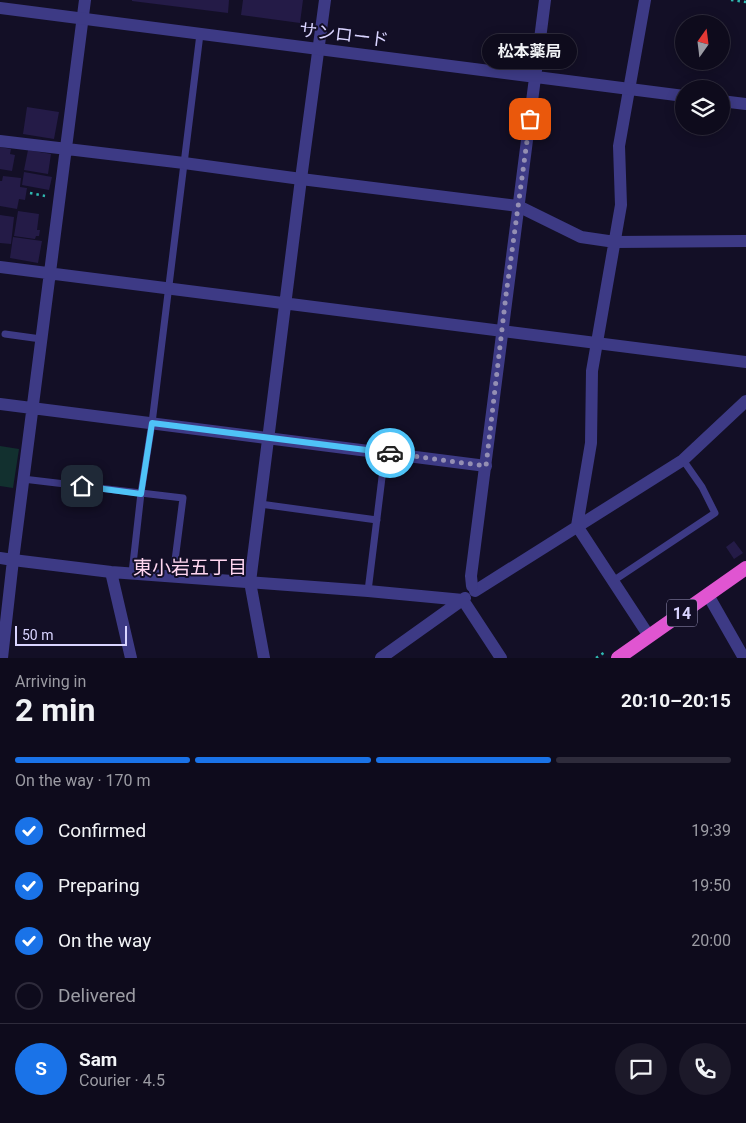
<!DOCTYPE html>
<meta charset="utf-8">
<style>
:root{--surface:#0e0b1c;--page:#1c1929;--text:#f1f3f6;--muted:#9b9ba3;--line:#2e2b3b;--accent:#1a73e8}
body{margin:0;font-family:Roboto,"Noto Sans JP",sans-serif;background:var(--page);color:var(--text);height:100vh;display:flex;flex-direction:column;font-size:19px;white-space:nowrap}
*{box-sizing:border-box;margin:0}
p{font-size:16px;color:var(--muted)}
.icon{flex:none;width:28px;height:28px;fill:none;stroke:currentColor;stroke-width:2;stroke-linecap:round;stroke-linejoin:round}
.map{position:relative;height:658px;overflow:hidden}
.drawer{display:flex;flex-direction:column;background:var(--surface);flex:1}
.drawer>*{flex:none}
.needle{width:32px;rotate:14deg}
.tools{position:absolute;left:675px;top:15px;display:grid;gap:10px}
.tools a{display:grid;place-items:center;width:55px;height:55px;border-radius:50%;background:var(--surface);box-shadow:0 2px 12px #0003,0 0 0 1px var(--line);font-size:25px}
.scale{position:absolute;left:15px;bottom:12px;width:112px;box-sizing:border-box;padding-left:5px;border:2px solid #d9d4ff;border-top:0;font-size:14px;line-height:18px;white-space:nowrap;color:#d9d4ff;-webkit-text-stroke:4px #130f26;paint-order:stroke}
.pin{position:absolute;display:grid;place-items:center;width:42px;height:42px;color:#fff;margin:-21px;border-radius:10px;box-shadow:0 2px 8px #0006}
.courier{position:absolute;display:grid;place-items:center;width:50px;height:50px;margin:-25px;border:4px solid #4fc3f7;border-radius:50%;background:#fff;color:#222;box-shadow:0 1px 6px #0007}
.bubble{position:absolute;height:35px;border-radius:18px;background:var(--surface);box-shadow:0 2px 12px #0003,0 0 0 1px var(--line);font-size:16px;font-weight:700;line-height:35px;text-align:center}
.summary em{font-style:normal;font-weight:700}
.summary div{display:flex;flex-direction:column-reverse}
.summary{display:flex;align-items:center;justify-content:space-between;height:85px;padding:0 15px}
h1{font-size:32px;font-weight:700;line-height:38px}
.bar{display:grid;grid-template-columns:repeat(4,1fr);gap:8px 5px;align-content:center;height:60px;padding:0 15px}
.bar i{height:6px;border-radius:4px;background:var(--line)}
.bar .active{background:var(--accent)}
.bar p{grid-column:span 4}
.line{display:flex;align-items:center;gap:12px;padding:0 15px;border-top:1px solid var(--line)}
.line div{flex:1}
.round{display:grid;place-items:center;flex:none;width:52px;height:52px;border-radius:26px;background:var(--page)}
ol{padding:0 15px;list-style:none}
li{display:flex;align-items:center;gap:15px;height:55px}
li p{margin-inline-start:auto}
li .icon{padding:5px;border-radius:50%;background:var(--accent);color:#fff;stroke-width:4}
li:last-child{color:var(--muted)}
li i{width:28px;height:28px;border:2px solid var(--line);border-radius:50%}
.map>svg:first-child{display:block}
.green{fill:#12302f}
.building{fill:#241b47}
.lines{fill:none;stroke-linecap:round;stroke-linejoin:round}
.path{stroke:#2fb8b0;stroke-width:2.5;stroke-dasharray:2.5 4;stroke-linecap:butt}
.service{stroke:#3d3a85;stroke-width:7}
.minor{stroke:#3d3a85;stroke-width:12}
.tertiary{stroke:#3d3a85;stroke-width:12}
.trunk{stroke:#e055d1;stroke-width:14}
.done{stroke:#948fb3;stroke-width:5;stroke-dasharray:0 9}
.route{stroke:#4fc3f7;stroke-width:6}
.labels{text-anchor:middle;stroke-width:4;stroke-linejoin:round;paint-order:stroke}
.shield{fill:#130f26;stroke:#9e99be;stroke-width:1}
.shield-label{font-size:16px;font-weight:bold;fill:#d9d4ff}
.street-label{font-size:18px;fill:#d9d4ff;stroke:#130f26}
.neighbourhood-label{font-size:19px;fill:#ffd6f0;stroke:#130f26}
</style>
<div class="map">
<svg width="746" height="658" viewBox="0 0 746 658">
<rect width="100%" height="100%" fill="#130f26"/>
<path class="green" d="M0,446L19,449L13,488L0,486Z"/>
<path class="building" d="M132,0H229L228,13L132,1Z
M243,0H303L300,23L241,15Z
M27,107L59,112L54,139L23,134Z
M0,147L11,149L10,154L15,155L12,171L0,169Z
M28,150L51,154L48,174L24,170Z
M24,172L52,177L49,190L22,185Z
M3,176L21,178L20,187L27,188L25,200L19,199L17,209L0,206V181H2Z
M18,211L39,214L37,230H40L39,236H36L35,239L14,236Z
M0,215L14,217L11,244L0,243Z
M13,237L42,241L38,263L10,258Z
M734,541L743,553L734,559L726,547Z"/>
<g class="lines">
<path class="path" d="M731,0L746,2
M694,88L703,89
M30,193L45,196
M596,658L605,652"/>
<path class="service" d="M5,334L41,339
M23,479L183,498L173,576
M260,504L377,520
M132,573L141,493L152,423L200,34
M613,581L715,513L702,487L683,460
M368,591L385,453"/>
<path class="minor" d="M645,0L619,146L621,205L592,371L591,443L577,526L649,636
M0,141L184,163L301,179L518,206L581,237L615,242L746,241
M0,267L746,362
M0,404L486,466
M0,558L13,560L111,572L368,591L463,600L501,658
M111,572L131,658
M475,591L683,460L746,401
M708,595L744,658
M2,658L13,560L85,0
M264,658L250,582L301,179L325,0
M381,658L465,598"/>
<path class="tertiary" d="M0,8L684,96
M721,101L746,104
M472,586L471,576L545,0"/>
<path class="trunk" d="M618,658L746,568"/>
</g>
<g class="lines">
<path class="done" d="M390,453L486,466L506,295L530,119"/>
<path class="route" d="M82,486L141,494L152,423L390,453"/>
</g>
<g class="labels">
<rect class="shield" x="667" y="599.5" width="30" height="27" rx="4"/>
<g class="shield-label">
<text x="682" y="619">14</text>
</g>
<g class="street-label">
<text transform="translate(344 35) rotate(7)" y="6">サンロード</text>
</g>
<g class="neighbourhood-label">
<text x="190" y="574">東小岩五丁目</text>
</g>
</g>
</svg>
<div class="tools">
<a><svg class="needle" viewBox="-14 -14 28 28"><path d="M0-13l5 13h-10z" fill="#e53935"/><path d="M0 13l5-13h-10z" fill="#9b9ba3"/></svg></a>
<a><svg class="icon" aria-label="layers" viewBox="0 0 24 24"><path d="M12 4l9 5-9 5-9-5zM3 14l9 5 9-5"/></svg></a>
</div>
<div class="scale">50 m</div>
<div class="pin" style="left:530px;top:119px;background:#ea580c"><svg class="icon" aria-label="bag" viewBox="0 0 24 24"><path d="M5 8h14l-1 12H6zM9 8a3 3 0 0 1 6 0"/></svg></div>
<div class="pin" style="left:82px;top:486px;background:#1f2937"><svg class="icon" aria-label="home" viewBox="0 0 24 24"><path d="M3 11l9-7 9 7M6 9v11h12V9"/></svg></div>
<div class="courier" style="left:390px;top:453px"><svg class="icon" aria-label="car" viewBox="0 0 24 24"><path d="M5 17H2v-5l4-1 3-4h7l3 4 3 1v5h-3M9 17h6M6 11h13"/><circle cx="7" cy="17" r="2"/><circle cx="17" cy="17" r="2"/></svg></div>
<div class="bubble" style="left:482px;top:34px;width:95px">松本薬局</div>
</div>
<section class="drawer">
<div class="summary"><div><h1>2 min</h1><p>Arriving in</p></div><em>20:10–20:15</em></div>
<div class="bar"><i class="active"></i><i class="active"></i><i class="active"></i><i></i><p>On the way · 170 m</p></div>
<ol>
<li><svg class="icon" aria-label="check" viewBox="0 0 24 24"><path d="M5 12l5 5 9-10"/></svg>Confirmed<p>19:39</p></li>
<li><svg class="icon" aria-label="check" viewBox="0 0 24 24"><path d="M5 12l5 5 9-10"/></svg>Preparing<p>19:50</p></li>
<li><svg class="icon" aria-label="check" viewBox="0 0 24 24"><path d="M5 12l5 5 9-10"/></svg>On the way<p>20:00</p></li>
<li><i></i>Delivered</li>
</ol>
<div class="line" style="height:90px"><b class="round" style="background:var(--accent);color:#fff">S</b><div><b>Sam</b><p>Courier · 4.5</p></div><a class="round"><svg class="icon" aria-label="chat" viewBox="0 0 24 24"><path d="M4 5h16v11H9l-5 4z"/></svg></a><a class="round"><svg class="icon" aria-label="phone" viewBox="0 0 24 24"><path d="M5 4h4l2 5-3 2q2 4 5 5l2-3 5 2v4C11 20 4 13 5 4z"/></svg></a></div>
</section>
